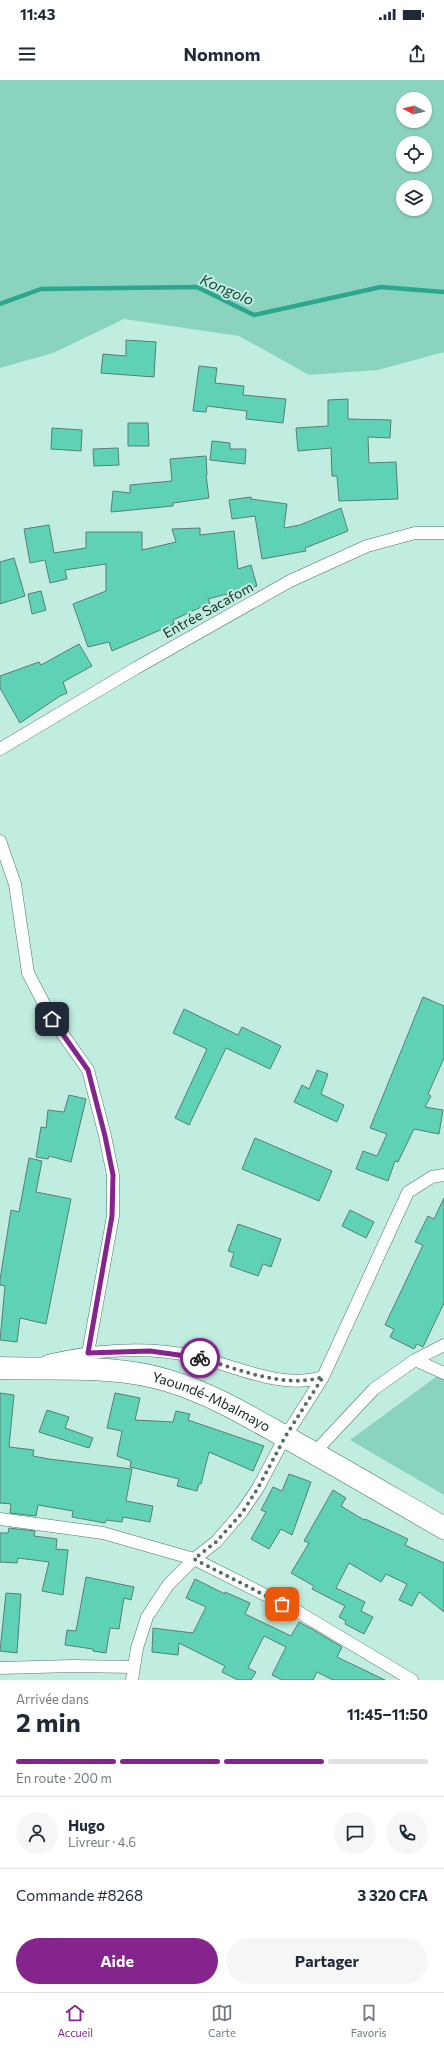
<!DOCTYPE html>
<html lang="fr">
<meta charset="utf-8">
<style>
:root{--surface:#fff;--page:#f6f6f7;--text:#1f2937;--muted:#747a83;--line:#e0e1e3;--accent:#86248e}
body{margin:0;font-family:Commissioner,sans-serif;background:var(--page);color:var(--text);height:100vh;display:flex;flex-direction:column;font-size:15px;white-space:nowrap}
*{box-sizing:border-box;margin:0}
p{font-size:13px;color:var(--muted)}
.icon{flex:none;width:22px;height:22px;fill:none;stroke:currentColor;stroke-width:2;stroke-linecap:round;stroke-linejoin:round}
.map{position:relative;height:1600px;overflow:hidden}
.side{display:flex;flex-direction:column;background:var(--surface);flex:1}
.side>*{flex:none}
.needle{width:26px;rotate:277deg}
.controls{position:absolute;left:396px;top:12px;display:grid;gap:8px}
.controls a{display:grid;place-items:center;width:36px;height:36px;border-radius:50%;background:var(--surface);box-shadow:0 1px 3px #0004;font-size:20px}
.pin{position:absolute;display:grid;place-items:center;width:34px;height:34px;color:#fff;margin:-17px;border-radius:8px;box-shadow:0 2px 6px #0006}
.courier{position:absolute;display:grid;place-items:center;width:40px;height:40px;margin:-20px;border:3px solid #86248e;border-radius:50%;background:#fff;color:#222;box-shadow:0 1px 5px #0007}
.overview em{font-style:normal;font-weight:700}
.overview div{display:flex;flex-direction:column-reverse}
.overview{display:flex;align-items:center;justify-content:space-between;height:68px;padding:0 16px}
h1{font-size:26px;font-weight:700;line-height:30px}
.bar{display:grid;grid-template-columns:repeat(4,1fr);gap:6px 4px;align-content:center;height:48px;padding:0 16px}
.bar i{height:5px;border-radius:3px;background:var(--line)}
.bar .active{background:var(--accent)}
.bar p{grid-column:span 4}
.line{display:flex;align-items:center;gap:10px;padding:0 16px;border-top:1px solid var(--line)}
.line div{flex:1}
.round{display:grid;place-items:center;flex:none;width:42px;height:42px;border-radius:21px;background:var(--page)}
.cta{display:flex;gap:8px;margin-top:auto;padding:8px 16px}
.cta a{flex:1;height:46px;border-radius:24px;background:var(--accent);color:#fff;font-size:16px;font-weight:700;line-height:46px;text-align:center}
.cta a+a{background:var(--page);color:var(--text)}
.status{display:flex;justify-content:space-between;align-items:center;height:28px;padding:0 20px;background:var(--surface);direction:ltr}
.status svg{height:11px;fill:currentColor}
header{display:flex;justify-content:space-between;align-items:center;height:52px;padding:0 16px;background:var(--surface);font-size:18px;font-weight:700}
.tabs{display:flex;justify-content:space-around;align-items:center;height:56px;border-top:1px solid var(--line);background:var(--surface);font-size:11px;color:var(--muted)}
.tabs a{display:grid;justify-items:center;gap:2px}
.tabs .active{color:var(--accent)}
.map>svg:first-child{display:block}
.green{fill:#89d3bf;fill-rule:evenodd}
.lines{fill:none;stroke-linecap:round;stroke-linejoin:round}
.stream{stroke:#2ca78d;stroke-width:4.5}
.building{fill:#5fd2b6;stroke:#567f74}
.street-casing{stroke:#4e776b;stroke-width:13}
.highway-casing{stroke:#4e776b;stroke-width:23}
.street{stroke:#fff;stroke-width:12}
.highway{stroke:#fff;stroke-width:22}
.done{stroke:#546f67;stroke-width:4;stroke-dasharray:0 7.2}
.route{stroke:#86248e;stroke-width:5}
.labels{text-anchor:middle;stroke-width:4;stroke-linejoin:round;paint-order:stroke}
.street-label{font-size:14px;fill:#1a2b26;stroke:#c1ede0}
.water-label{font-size:15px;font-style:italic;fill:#16483d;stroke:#c1ede0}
</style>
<div class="status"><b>11:43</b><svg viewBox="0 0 49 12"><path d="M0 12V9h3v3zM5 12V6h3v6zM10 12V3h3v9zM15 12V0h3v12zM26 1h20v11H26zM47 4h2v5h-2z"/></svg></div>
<header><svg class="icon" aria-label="menu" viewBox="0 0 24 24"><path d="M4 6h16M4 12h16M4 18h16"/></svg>Nomnom<svg class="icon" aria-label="share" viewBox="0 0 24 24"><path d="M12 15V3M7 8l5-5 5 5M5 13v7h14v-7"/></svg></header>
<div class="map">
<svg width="444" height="1600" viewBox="0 0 444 1600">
<rect width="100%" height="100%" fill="#c1ede0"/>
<path class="green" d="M0,0H444V272L378,290L309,295L239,256L124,239L53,273L0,288ZM403,19H425V41H403ZM403,63H425V85H403ZM403,107H425V129H403Z
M444,1291V1415L350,1360Z"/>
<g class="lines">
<path class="stream" d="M0,224L41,209L197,207L254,235L381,207L444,212"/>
</g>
<path class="building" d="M126,260L156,262L154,297L101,293L103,274L126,276Z
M199,286L217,288L215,303L244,306L243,315L286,319L283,343L246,339L247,331L207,326L206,332L193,331Z
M348,319V339L391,340L390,358L368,357L369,383L396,382L398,419L339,421L337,396H332L331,368L298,371L296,348L328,346V320Z
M128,343H148L149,366H128Z
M52,348L82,350L81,371L51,369Z
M212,361L230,363V369H246L245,384L210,380Z
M118,368L119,385L94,386L93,369Z
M206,376L207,395H206L209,418L173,423V426L111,432L113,411L130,413V405L172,401L170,379Z
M251,417V419L287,424L284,448L300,445L341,428L348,451L305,468L306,471L262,479L255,436L232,439L229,420Z
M49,445L54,473L86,468V452H142V470L176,462L172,449L200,448V455L234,451L238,489L251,485L257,506L208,519L210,523L173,540L174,544L112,571L109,562L88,567L73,524L106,511V484L65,490L67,499L50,503L45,480L30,483L24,449Z
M14,478L25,516L0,524V482Z
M41,511L46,530L32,534L28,514Z
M79,564L92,586L63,602L67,613L60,616L20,643L0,608V596L39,582L41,585Z
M423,917L444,926V978L428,1014L431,1016L425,1027L443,1030L439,1054L414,1049L398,1082L395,1081L388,1101L356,1089L363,1071L377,1076L387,1054L370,1048Z
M184,929L238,955L242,947L281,966L270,989L226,968L189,1045L175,1038L207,969L173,953Z
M317,990L328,994L321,1014L344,1025L337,1042L294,1022L302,1005L309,1009Z
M69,1015L86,1019L71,1082L49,1076L48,1079L36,1077L41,1047L46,1048L48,1030L64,1032Z
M255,1058L332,1091L319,1121L242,1089Z
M29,1078L42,1081L36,1112L71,1119L46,1244L20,1238L17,1262L0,1260L5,1206L0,1205V1200L11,1130L19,1132Z
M444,1118V1223L423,1267L417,1264L414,1269L390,1257L394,1249L385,1245L423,1165L415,1162L428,1136L434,1139Z
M350,1130L374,1142L366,1158L342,1146Z
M238,1144L281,1159L271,1187L263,1184L258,1196L230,1186L234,1173L228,1171Z
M0,1313L14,1315L9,1367L34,1370L33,1376L49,1379L132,1389L126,1421L153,1426L150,1442L123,1437L122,1442L106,1440L105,1443L72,1437L73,1431L38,1425L36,1436L10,1433L11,1424L0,1423Z
M115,1313L140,1318L135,1340L173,1342L176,1331L190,1334L188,1340L264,1366L253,1391L209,1372L201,1404H199L197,1411L177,1406L179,1399L130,1387L131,1381L117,1376L122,1351L107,1348Z
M47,1330L69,1337L65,1348L93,1358L89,1368L39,1352Z
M289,1394L311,1402L292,1455L281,1449L269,1469L251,1459L266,1432L261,1430L273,1407L282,1411Z
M333,1410L346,1418L341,1426L364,1440L365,1439L408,1459L405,1465L444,1483V1532L419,1512L412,1526L399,1520L407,1504L386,1494L381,1502L349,1483L336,1508L365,1522L361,1531L373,1537L364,1554L345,1544L346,1541L339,1537L345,1526L312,1509L314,1506L291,1493L309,1463L304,1461Z
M9,1448L35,1451L34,1456L57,1459L56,1469L68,1470L63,1515L42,1511L49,1482L18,1478L17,1483L0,1482V1453H8Z
M86,1497L134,1507L131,1520L124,1518L119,1549L110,1548L106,1573L93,1571V1569L65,1565L67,1550L76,1551Z
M195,1499L225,1514V1512L250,1523L245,1534L291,1556L299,1542L312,1549L342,1567L337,1577L385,1600H333L317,1592L313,1600H282L272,1595L286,1567L264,1556L248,1588L256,1592L251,1600H238L222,1592L225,1586L179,1563L178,1575L152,1572L153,1548L193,1553L206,1527L186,1518Z
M6,1513L21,1514L17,1573L0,1571Z"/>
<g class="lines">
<defs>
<path id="street" d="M0,669L136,588L290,501L367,466L415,453H444
M0,761L15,804L28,893L52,939L88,990L105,1056L113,1095V1136L88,1273
M415,1280L444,1293
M47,1281C93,1270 146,1266 193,1276C235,1285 279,1310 323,1297
M314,1373L374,1309L415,1280L444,1265
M0,1439L103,1453L194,1479L295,1530L412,1600
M0,1588L73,1586L134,1587
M132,1600L137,1568L147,1537L168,1505L194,1479L216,1462L241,1433L258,1408L285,1357L323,1297L408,1112L432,1097L444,1095"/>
<g id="highway">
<path id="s1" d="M0,1288C56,1290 115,1284 169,1301C212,1314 250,1337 289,1359C341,1388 392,1418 444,1448"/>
</g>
</defs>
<use href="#street" class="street-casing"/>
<use href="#highway" class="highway-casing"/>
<use href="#street" class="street"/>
<use href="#highway" class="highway"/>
</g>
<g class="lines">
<path class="done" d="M200,1278C239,1289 283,1309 323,1297L285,1357L258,1408L242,1433L216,1462L194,1479L282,1524"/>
<path class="route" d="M52,939L88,990L105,1056L113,1095L112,1136L88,1273L150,1271L200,1278"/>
</g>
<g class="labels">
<g class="street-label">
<text transform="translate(208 530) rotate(-29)" y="5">Entrée Sacafom</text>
<text dy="5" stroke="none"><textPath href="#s1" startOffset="217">Yaoundé-Mbalmayo</textPath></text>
</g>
<g class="water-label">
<text transform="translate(227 210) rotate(23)" y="5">Kongolo</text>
</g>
</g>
</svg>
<div class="controls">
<a><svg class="needle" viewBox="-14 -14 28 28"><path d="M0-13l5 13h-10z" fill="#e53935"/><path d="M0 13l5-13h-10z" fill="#747a83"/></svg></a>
<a><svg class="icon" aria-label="locate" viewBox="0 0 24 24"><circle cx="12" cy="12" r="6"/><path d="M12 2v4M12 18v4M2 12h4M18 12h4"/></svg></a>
<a><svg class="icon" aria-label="layers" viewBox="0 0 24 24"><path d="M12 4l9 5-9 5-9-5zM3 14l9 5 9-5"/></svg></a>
</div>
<div class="pin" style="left:282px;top:1524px;background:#ea580c"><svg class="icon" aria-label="bag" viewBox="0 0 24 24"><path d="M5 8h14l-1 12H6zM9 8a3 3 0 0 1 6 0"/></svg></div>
<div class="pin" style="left:52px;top:939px;background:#1f2937"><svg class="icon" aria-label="home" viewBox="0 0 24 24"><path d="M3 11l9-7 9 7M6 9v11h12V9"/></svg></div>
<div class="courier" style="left:200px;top:1278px"><svg class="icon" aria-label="bike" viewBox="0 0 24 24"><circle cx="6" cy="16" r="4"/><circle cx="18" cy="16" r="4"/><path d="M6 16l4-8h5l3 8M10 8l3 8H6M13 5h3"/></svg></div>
</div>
<section class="side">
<div class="overview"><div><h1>2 min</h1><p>Arrivée dans</p></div><em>11:45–11:50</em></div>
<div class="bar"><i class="active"></i><i class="active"></i><i class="active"></i><i></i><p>En route · 200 m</p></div>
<div class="line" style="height:72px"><a class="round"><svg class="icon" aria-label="person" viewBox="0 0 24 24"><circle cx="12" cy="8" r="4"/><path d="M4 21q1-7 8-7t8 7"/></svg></a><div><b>Hugo</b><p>Livreur · 4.6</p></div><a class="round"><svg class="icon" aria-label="chat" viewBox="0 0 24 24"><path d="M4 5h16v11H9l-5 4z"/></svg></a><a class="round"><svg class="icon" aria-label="phone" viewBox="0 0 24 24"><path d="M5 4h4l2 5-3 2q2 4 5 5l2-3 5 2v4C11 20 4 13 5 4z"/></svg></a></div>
<div class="line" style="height:52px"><div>Commande #8268</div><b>3 320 CFA</b></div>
<div class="cta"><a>Aide</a><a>Partager</a></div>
</section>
<nav class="tabs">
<a class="active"><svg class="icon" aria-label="home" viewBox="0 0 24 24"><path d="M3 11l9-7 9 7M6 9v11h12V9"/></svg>Accueil</a>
<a><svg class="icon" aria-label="map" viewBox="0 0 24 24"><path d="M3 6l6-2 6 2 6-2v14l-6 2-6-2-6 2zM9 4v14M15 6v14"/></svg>Carte</a>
<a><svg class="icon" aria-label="saved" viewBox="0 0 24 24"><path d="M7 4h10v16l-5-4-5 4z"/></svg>Favoris</a>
</nav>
